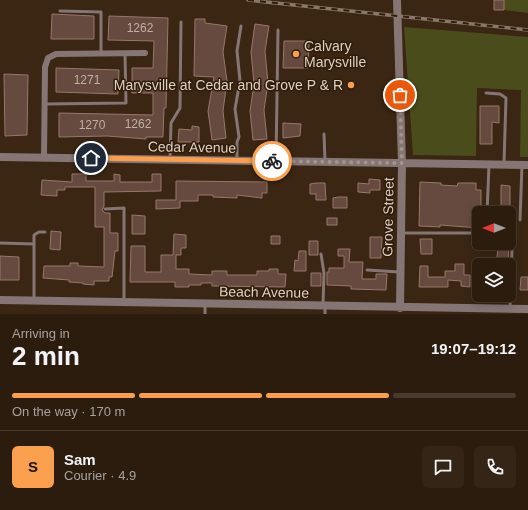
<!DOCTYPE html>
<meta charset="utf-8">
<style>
:root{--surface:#2c1c0e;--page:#342517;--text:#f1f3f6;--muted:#a6a19e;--line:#483a2e;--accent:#f99f4d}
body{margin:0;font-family:Helvetica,sans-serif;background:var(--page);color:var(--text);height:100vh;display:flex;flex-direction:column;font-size:15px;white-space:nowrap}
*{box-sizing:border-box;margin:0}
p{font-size:13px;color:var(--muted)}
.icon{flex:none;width:22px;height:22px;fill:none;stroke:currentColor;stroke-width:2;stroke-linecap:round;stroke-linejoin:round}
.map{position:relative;height:314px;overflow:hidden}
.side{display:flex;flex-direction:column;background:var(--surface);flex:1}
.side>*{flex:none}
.needle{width:26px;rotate:270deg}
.tools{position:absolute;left:472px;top:206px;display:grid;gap:8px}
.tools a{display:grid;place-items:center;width:44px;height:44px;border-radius:6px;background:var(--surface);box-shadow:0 2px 10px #0003,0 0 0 1px var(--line);font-size:20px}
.pin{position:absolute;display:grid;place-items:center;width:34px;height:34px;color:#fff;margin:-17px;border:2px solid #fff;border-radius:50%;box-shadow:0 1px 4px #0007}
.courier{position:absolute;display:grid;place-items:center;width:40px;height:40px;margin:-20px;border:3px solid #f99f4d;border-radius:50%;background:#fff;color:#222;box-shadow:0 1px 5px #0007}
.headline em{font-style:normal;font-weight:600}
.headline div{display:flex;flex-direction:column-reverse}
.headline{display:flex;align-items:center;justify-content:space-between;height:68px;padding:0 12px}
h1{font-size:26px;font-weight:600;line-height:30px}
.bar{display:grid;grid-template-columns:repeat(4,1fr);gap:6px 4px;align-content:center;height:48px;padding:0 12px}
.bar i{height:5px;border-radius:3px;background:var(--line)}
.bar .on{background:var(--accent)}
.bar p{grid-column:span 4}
.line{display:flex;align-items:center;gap:10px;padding:0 12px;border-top:1px solid var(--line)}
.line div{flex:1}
.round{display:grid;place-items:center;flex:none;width:42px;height:42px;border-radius:6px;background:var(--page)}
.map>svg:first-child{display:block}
.green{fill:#4b4c1b}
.building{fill:#674a3f;stroke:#97776b}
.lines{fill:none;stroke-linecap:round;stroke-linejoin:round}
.service{stroke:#857575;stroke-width:3}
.minor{stroke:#857575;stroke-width:6}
.tertiary{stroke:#857575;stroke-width:8}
.rail-casing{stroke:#897869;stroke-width:3.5}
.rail{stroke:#301c09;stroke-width:2;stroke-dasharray:6;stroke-linecap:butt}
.done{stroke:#a59587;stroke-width:4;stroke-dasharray:0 7.2}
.route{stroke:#f99f4d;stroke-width:5}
.poi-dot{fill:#f99f4d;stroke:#301c09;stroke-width:1.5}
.labels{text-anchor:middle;stroke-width:3;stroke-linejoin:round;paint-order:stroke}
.number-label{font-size:12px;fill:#c0afa4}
.poi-label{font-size:14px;fill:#ded1c5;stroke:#301c09;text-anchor:start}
.street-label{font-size:14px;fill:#ded1c5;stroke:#301c09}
</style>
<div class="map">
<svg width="528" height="314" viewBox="0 0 528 314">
<rect width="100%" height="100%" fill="#3a2613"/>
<path class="green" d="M504,0H528V13L504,10Z
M404,27L528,37V157H520L521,90L477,88L476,156L413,155Z"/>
<path class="building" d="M494,0H504V10H494Z
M52,14L94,16V39H51Z
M109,16L168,18L166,108H164L163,137H146V139L107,136L59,137V113L153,115V93H132V68H153L154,41L108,40Z
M195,19H205V23L227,26L223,52L227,81L223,111L226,138L212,140L208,111L214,77L194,76Z
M255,24L269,26L265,51L268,83L264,110L267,139L253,140L250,111L254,84L251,52Z
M284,41H309L308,68H283Z
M56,68L119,70L118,94L56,92Z
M4,74L28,75L27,135L5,136Z
M480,106H499V123L492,122V144H480Z
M283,123L301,124L300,136L283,138Z
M192,126L199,127V142H178L179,129L192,130Z
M72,174H86V181H114V174L120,175V182H152V174H161V191L104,192V206L102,210L105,213H110V233H118V251H115L112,277H109V281H94V285L83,284V283L69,282V280L43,278L44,266H70V263H78V266L104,267V227H95V187H65V190H57V196L41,195L42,180L72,182Z
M369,179L380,180V190H370V193L358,192V183L369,184Z
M176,181L267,182V193H262V198L237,195V198L213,197V195H198V201H180V208L156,209V200H176Z
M420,182L441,183V185L457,186L458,183H476V190H481V207H483V213H479V228L440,225V227L419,226Z
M317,183H325L326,200H316V194H310V184Z
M501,185L510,186V213H501Z
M338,197H347V208H333V198Z
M132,215L145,216V234H132Z
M327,218H337V225H327Z
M51,231L61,232L60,250L50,249Z
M174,234L186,235V248H181V255H176V269H189V274L212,275V271H227V275H257V271H269V269H278V274H286L285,287L212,286V283H201V285H189V287H175V282H130L131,246H145V272H161V255H173Z
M271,236H280V244H271Z
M370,237H382L381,258H370Z
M420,239H432V254H421Z
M309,241H318V255H309Z
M499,243H509L508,265H498L497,256Z
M338,249H350L349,262H363L362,279H376V274H387L386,290L351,289V286L327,285V272H329V268H344V256H338Z
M299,251H306V271H294L295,260L298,261Z
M0,256L19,257V280H0Z
M455,264H464V275H470V287L461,286V281L448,280V287H419L420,266H428V277H445V271H455Z
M311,273H321V286H311Z
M521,277H528V290H520Z"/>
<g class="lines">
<path class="service" d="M60,11L101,12V54
M486,93L500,94L506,98L504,163
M45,104L126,103L125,54
M324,134L325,162
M170,159L171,123L180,108L181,22
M237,160V142L239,137L235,109L240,81L237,51L241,26
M276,161L278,30
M105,209L124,208V301
M487,213L489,165
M520,220L522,165
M402,233H479
M0,243L34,244V299
M34,244V235L39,232H45
M321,254L324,273L323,304
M367,270L399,272
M510,307L512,250
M205,314V304
M325,314V306"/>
<path class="minor" d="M44,158L45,67L48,58L56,54L145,53"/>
<path class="tertiary" d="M397,0L402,163L400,308
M0,157L528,165
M0,300L528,309"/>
<defs>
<path id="rail" d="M248,0L528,30"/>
</defs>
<use href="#rail" class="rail-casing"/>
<use href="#rail" class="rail"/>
</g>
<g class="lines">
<path class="done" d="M272,161L402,163L400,95"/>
<path class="route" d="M91,158L272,161"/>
</g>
<g class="poi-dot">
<circle cx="296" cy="54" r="4"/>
<circle cx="351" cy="85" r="4"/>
</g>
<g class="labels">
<g class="number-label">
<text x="140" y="32">1262</text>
<text x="87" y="84">1271</text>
<text x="138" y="128">1262</text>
<text x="92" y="129">1270</text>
</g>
<g class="poi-label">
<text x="304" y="51">Calvary<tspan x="304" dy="16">Marysville</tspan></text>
<text x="343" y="90" text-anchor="end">Marysville at Cedar and Grove P &amp; R</text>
</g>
<g class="street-label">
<text transform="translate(192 147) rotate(1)" y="5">Cedar Avenue</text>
<text transform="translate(388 217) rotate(-89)" y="5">Grove Street</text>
<text transform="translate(264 292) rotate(1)" y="5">Beach Avenue</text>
</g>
</g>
</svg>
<div class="tools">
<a><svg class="needle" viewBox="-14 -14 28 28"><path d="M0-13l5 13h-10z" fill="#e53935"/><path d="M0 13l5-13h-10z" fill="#a6a19e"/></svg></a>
<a><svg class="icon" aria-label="layers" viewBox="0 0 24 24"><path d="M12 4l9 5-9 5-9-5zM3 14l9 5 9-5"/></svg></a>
</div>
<div class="pin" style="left:400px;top:95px;background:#ea580c"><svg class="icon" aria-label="bag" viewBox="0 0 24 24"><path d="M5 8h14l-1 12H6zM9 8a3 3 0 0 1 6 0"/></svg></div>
<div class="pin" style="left:91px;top:158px;background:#1f2937"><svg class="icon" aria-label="home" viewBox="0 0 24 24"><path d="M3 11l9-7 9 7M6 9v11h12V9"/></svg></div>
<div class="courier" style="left:272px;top:161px"><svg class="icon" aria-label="bike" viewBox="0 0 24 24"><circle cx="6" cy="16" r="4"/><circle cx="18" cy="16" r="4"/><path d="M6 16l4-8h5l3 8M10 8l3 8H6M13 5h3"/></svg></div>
</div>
<section class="side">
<div class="headline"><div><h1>2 min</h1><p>Arriving in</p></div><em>19:07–19:12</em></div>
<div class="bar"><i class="on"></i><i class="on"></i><i class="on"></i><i></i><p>On the way · 170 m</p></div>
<div class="line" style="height:72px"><b class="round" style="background:var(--accent);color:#111">S</b><div><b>Sam</b><p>Courier · 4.9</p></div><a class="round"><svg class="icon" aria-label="chat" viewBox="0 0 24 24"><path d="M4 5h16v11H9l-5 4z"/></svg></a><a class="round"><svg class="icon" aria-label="phone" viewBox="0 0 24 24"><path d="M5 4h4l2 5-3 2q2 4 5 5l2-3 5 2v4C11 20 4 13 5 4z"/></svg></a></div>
</section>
